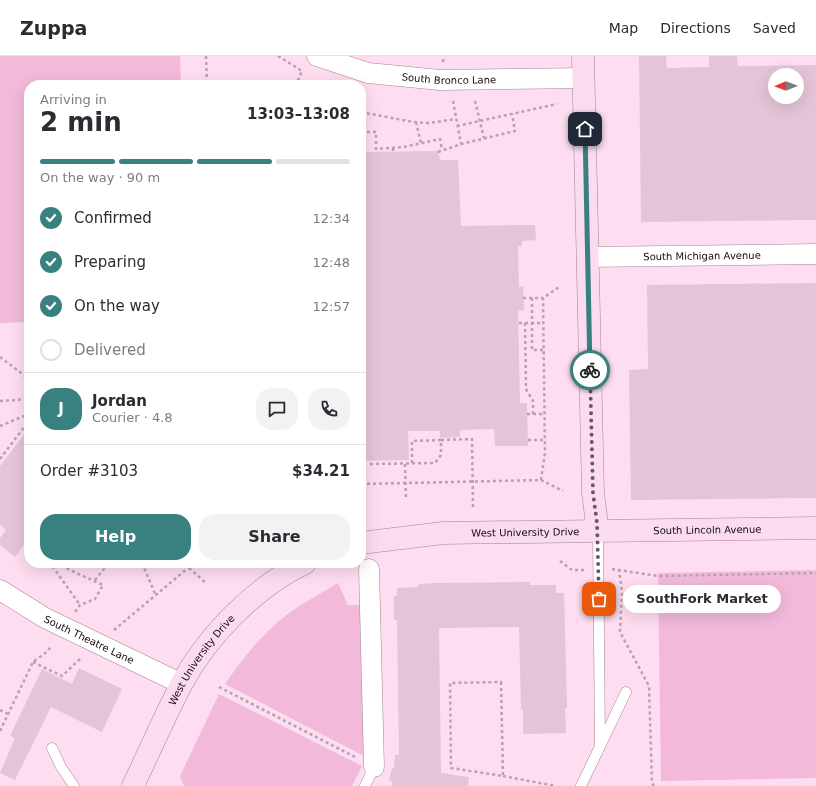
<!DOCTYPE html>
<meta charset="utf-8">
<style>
:root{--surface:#fff;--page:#f2f2f3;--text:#2b2b33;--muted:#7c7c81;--line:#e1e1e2;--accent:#38817f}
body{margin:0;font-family:"DejaVu Sans",sans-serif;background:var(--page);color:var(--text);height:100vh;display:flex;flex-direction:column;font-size:15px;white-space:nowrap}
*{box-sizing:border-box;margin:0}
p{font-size:13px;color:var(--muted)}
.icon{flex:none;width:22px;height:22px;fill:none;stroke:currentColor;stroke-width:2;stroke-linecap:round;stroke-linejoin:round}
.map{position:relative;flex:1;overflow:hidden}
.sheet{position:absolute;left:24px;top:24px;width:342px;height:488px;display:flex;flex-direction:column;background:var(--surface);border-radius:16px;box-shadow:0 4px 16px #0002}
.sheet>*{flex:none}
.needle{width:26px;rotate:269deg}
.controls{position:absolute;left:768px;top:12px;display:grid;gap:8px}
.controls a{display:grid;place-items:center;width:36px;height:36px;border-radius:50%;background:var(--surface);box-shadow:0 4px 16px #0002;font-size:20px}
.pin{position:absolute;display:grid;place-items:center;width:34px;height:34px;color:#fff;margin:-17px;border-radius:8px;box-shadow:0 2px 6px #0006}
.courier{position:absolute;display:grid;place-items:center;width:40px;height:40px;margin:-20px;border:3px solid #38817f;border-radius:50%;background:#fff;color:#222;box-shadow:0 1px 5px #0007}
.bubble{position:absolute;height:28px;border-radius:14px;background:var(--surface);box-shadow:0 4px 16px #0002;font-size:13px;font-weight:700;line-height:28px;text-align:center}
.headline em{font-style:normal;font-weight:700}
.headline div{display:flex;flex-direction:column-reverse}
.headline{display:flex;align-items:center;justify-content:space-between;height:68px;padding:0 16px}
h1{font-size:26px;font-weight:700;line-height:30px}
.bar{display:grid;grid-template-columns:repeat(4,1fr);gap:6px 4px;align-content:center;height:48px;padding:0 16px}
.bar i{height:5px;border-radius:3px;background:var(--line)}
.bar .selected{background:var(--accent)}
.bar p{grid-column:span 4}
.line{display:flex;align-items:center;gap:10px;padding:0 16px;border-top:1px solid var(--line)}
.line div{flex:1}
.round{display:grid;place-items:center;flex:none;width:42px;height:42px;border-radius:16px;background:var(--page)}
ol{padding:0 16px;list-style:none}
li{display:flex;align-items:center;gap:12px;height:44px}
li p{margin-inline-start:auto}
li .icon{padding:4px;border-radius:50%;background:var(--accent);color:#fff;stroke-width:4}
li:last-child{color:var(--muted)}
li i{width:22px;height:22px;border:2px solid var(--line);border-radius:50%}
.primary-button{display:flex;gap:8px;margin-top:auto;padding:8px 16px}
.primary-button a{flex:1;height:46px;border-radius:16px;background:var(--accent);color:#fff;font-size:16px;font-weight:700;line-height:46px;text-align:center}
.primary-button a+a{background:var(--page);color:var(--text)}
header{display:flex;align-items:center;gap:24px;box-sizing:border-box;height:56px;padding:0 20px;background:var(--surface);border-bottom:1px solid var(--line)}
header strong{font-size:19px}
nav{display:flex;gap:22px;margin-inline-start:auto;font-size:14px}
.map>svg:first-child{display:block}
.built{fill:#fdddef;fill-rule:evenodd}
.green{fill:#f2b9db}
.building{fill:#e4c4d6;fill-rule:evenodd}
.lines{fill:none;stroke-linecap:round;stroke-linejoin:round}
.lane-casing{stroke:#a28495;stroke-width:11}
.street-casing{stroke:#a28495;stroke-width:21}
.secondary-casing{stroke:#a28495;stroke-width:23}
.path{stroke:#b5a4af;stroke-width:2.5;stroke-dasharray:3 3;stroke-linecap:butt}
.lane{stroke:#fff;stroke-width:10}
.street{stroke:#fff;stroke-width:20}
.secondary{stroke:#fadbef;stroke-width:22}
.done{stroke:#675962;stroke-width:4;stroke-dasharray:0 7.2}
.route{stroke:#38817f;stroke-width:5}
.labels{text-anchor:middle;stroke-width:3;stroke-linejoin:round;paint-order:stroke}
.street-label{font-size:10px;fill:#160b12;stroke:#feeaf6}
</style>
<header>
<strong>Zuppa</strong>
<nav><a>Map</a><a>Directions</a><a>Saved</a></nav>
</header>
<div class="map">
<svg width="816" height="730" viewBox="0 0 816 730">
<rect width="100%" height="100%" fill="#feeaf6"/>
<path class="built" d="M0,0H816V730H0ZM775,19H797V41H775ZM29,29H361V507H29Z"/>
<path class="green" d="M0,0H180L181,29H29V266L0,267Z
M816,514V722L661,725L658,517Z
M338,527L348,549H361L364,700L225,628C241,605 258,583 279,565C297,550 318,539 338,527Z
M219,638L362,710L352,730H184L180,720Z"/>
<path class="building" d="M639,0H666L667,12L709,11V0H737L738,10L816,9V164L641,166ZM775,19H797V41H775Z
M438,95L440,104H458L461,170L535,169L536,184L522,185V190H518L519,231L523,230L524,254L518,255L520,347H527L528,390H495L494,373L460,374V381L440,382V375H408L409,404L361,405V96Z
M816,227V442L631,444L629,314L648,313L647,229Z
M29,372V482L15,501L0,489V482L6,474L0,469V410Z
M530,526V529H556V537H564L567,652H565L566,677L523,678V654H521L519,571L439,572L441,717L469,721L468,730H391L393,726L389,724L392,712H394L395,699H399L397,564H394V540H397V532L418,531V528L436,527Z
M79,612L122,633L102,676L51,651L15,724L0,717L15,682L10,680L42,613L72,628Z"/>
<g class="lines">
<defs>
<path id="lane" d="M598,476L600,690
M52,692L61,711L74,730
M365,730L374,711
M581,730L626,636"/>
<g id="street">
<path id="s1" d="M317,0L368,17L440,24L584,22"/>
<path id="s2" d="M588,201L816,198"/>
<path d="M369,513L374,711"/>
<path id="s3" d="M0,534L45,562L182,628"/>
</g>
<g id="secondary">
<path d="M583,0L593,437L598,476"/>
<path id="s4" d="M361,487L443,477L816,472"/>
<path id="s5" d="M133,730C149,696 164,662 181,629C206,581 256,530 305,507"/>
</g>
</defs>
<use href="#lane" class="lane-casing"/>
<use href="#street" class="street-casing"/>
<use href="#secondary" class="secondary-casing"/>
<path class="path" d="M206,0L207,29
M278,0L302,15L296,29
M443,6L444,0
M327,24V29
M453,45L461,88
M475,45L484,82
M361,56L413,66L429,67L456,63
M416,66L421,87
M457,70L557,48
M361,76H376V93L404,91L440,83L442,94
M393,92V96
M438,96L461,88L515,75L512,58
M523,242H543
M532,242V294H544
M519,267H544
M525,267L526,333L533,345V358
M0,301L29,323
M0,345L29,343
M527,358H545
M0,370L29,358
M441,384L472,383L473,451
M528,384H545
M0,403L28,366L27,358
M370,408L435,407L441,399V384L412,385V407
M405,408L406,444
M364,416V428
M541,424L545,397L543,242L559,231
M361,428L541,424L563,435
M560,505L572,514H585
M142,507L156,540
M189,512L206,527
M612,513L658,520L816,517
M619,513L622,536L620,576L649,630L652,727L654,730
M95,524L109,507
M75,556L80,549L95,543L103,529L57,508L54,509L53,511L80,549
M114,574L194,507
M33,606L62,620L80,603
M501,626L503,720L451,712L450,627Z
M219,631L355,701
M0,654L8,658
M0,675L33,606L48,595L51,590
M503,720L556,730"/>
<use href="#lane" class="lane"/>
<use href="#street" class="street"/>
<use href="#secondary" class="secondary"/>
</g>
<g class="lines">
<path class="done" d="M590,314L593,437L597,467L599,543"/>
<path class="route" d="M585,73L590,314"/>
</g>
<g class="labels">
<g class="street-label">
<text dy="4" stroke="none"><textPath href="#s1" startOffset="135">South Bronco Lane</textPath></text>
<text dy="4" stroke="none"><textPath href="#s2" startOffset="114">South Michigan Avenue</textPath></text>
<text dy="4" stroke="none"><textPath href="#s4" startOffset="347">South Lincoln Avenue</textPath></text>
<text dy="4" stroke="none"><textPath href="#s4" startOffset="165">West University Drive</textPath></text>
<text dy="4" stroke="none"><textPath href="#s3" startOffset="102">South Theatre Lane</textPath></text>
<text dy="4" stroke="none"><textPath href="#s5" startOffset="144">West University Drive</textPath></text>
</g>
</g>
</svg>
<div class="controls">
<a><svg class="needle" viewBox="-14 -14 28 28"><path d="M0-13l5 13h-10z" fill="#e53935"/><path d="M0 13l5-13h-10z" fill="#7c7c81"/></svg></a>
</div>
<div class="pin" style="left:599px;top:543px;background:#ea580c"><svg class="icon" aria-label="bag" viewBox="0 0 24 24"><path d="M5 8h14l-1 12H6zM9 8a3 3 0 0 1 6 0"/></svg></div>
<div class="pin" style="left:585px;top:73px;background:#1f2937"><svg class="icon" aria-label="home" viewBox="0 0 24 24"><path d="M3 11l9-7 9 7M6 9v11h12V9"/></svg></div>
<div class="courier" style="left:590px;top:314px"><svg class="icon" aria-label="bike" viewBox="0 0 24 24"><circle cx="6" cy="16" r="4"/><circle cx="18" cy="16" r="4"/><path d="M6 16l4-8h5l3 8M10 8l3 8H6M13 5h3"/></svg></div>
<div class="bubble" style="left:623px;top:529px;width:158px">SouthFork Market</div>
<section class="sheet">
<div class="headline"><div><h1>2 min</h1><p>Arriving in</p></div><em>13:03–13:08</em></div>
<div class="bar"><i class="selected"></i><i class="selected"></i><i class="selected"></i><i></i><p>On the way · 90 m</p></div>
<ol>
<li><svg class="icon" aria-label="check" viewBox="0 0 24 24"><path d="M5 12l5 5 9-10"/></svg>Confirmed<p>12:34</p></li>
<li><svg class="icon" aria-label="check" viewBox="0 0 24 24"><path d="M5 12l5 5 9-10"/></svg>Preparing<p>12:48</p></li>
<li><svg class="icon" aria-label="check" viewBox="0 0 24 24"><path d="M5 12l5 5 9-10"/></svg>On the way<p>12:57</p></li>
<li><i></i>Delivered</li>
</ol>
<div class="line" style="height:72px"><b class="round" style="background:var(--accent);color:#fff">J</b><div><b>Jordan</b><p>Courier · 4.8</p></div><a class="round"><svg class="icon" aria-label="chat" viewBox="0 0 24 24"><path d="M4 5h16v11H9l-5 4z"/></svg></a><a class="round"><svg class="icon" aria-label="phone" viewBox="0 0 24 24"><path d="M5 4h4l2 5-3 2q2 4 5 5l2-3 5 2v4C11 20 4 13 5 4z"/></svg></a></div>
<div class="line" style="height:52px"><div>Order #3103</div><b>$34.21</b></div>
<div class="primary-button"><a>Help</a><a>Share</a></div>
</section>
</div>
